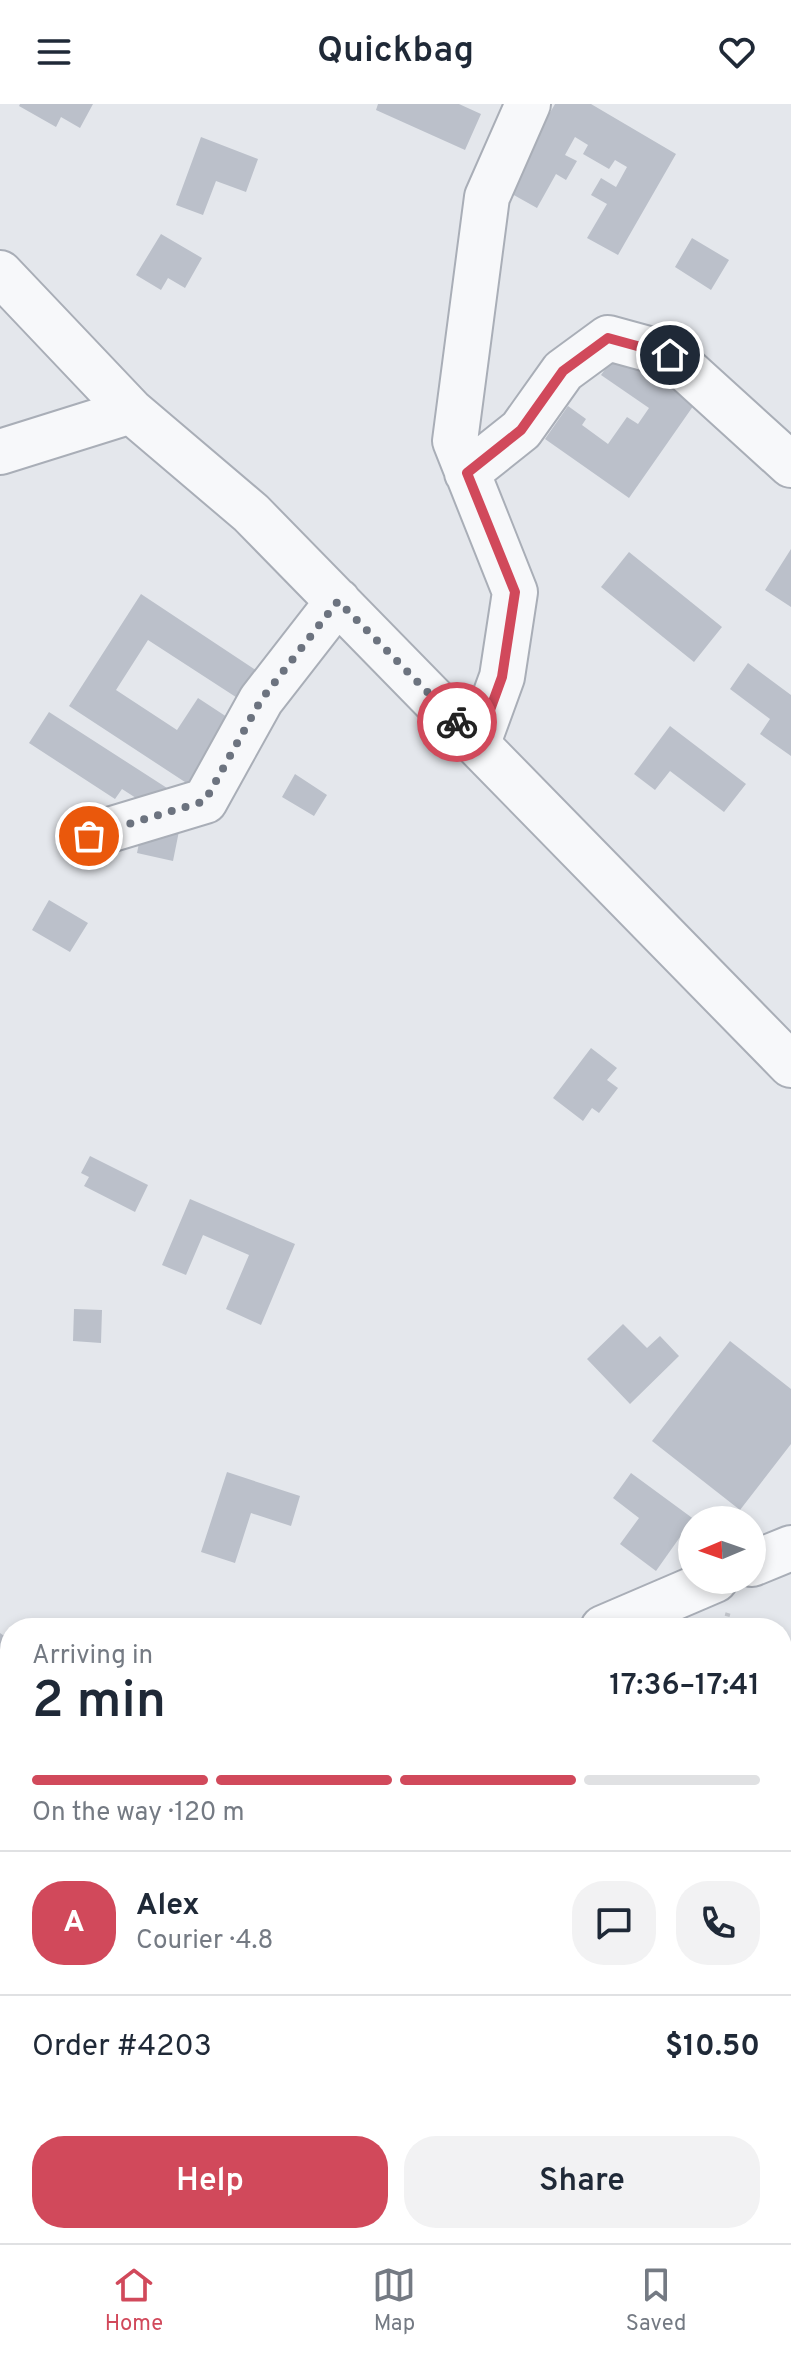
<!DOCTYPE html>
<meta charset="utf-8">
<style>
:root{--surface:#fff;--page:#f2f2f3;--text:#1f2937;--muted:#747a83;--line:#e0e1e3;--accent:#d1495b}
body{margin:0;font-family:Overpass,sans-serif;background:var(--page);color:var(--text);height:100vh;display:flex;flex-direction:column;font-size:30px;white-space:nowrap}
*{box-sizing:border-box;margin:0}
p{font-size:26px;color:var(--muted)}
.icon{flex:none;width:44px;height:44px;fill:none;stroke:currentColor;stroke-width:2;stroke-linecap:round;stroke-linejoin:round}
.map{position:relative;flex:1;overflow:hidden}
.sheet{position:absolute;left:0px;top:1514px;width:792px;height:626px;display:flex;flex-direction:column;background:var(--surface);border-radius:32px 32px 0 0;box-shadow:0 4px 12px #0003}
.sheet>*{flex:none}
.needle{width:52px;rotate:268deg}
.tools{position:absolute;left:678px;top:1402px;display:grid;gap:16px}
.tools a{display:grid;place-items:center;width:88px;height:88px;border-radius:50%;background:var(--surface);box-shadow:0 4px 12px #0003;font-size:40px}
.pin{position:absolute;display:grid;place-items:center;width:68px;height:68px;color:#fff;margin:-34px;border:4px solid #fff;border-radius:50%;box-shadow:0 2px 8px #0007}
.courier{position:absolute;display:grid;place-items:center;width:80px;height:80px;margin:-40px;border:6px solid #d1495b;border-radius:50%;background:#fff;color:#222;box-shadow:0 2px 10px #0007}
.headline em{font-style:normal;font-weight:600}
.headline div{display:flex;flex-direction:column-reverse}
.headline{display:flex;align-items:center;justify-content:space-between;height:136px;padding:0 32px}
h1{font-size:52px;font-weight:600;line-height:60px}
.bar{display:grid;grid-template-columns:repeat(4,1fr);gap:12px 8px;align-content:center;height:96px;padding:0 32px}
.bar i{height:10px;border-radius:6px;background:var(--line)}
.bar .on{background:var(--accent)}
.bar p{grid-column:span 4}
.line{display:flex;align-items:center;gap:20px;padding:0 32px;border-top:2px solid var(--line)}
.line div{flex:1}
.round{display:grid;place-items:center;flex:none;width:84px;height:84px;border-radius:32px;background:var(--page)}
.action{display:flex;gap:16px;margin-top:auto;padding:16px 32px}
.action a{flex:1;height:92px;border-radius:32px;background:var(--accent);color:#fff;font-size:32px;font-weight:600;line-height:92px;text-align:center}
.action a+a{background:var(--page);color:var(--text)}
header{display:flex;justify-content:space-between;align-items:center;height:104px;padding:0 32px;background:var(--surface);font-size:36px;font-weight:600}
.dock{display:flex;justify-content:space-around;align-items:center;height:112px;border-top:2px solid var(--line);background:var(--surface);font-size:22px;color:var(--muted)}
.dock a{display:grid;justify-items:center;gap:4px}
.dock .on{color:var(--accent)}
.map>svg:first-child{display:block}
.building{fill:#bbc0ca}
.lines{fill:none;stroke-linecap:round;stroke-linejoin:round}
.minor-casing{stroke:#a9aeb7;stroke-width:48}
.path{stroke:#c2c5cb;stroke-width:5;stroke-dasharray:6 6;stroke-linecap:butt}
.minor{stroke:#f7f8fa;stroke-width:44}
.done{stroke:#6c737f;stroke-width:8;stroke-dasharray:0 14.4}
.route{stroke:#d1495b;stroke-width:10}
</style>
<header><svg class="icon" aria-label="menu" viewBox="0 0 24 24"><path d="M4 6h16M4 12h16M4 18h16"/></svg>Quickbag<svg class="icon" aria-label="heart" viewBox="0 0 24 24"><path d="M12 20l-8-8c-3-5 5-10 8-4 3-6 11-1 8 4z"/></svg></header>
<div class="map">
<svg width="791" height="2139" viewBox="0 0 791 2139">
<rect width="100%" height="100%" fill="#e4e7ec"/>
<path class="building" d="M20,0H93L80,24L61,13L56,23L19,2Z
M378,0H459L481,10L465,46L376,6Z
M555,0H591L676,50L618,151L587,134L607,100L591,91L601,74L616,83L627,63L615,56L609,65L583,50L588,41L575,33L565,51L577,57L566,76L556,70L537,104L505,86Z
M201,33L258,55L246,88L216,77L203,111L176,101Z
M161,130L202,154L185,184L168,174L161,186L136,171Z
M692,134L729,156L711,186L675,163Z
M620,244L696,298L629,394L545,335L568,302L586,315L582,321L608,340L627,313L638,320L649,304L601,271Z
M791,445V503L765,486Z
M629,448L722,523L694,558L601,483Z
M141,490L260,569L242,597L148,536L116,586L177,626L198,594L230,615L188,680L69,602Z
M748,559L791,591V652L760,630L770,615L730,585Z
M49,608L167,684L153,705L122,685L115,695L29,639Z
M670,622L746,680L724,708L670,667L655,686L634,670Z
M295,670L327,691L314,712L282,693Z
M143,719L179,727L173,757L137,749Z
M49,796L88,819L70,848L32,826Z
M591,944L617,964L607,976L618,984L599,1009L592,1004L583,1017L553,994Z
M90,1052L148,1081L135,1108L84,1082L89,1073L81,1069Z
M190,1095L295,1140L261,1221L226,1205L249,1151L203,1131L186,1171L162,1161Z
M74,1205L102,1206L101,1239L73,1237Z
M623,1220L647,1244L660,1232L679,1252L630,1300L587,1255Z
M730,1237L791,1285V1340L740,1406L652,1337Z
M227,1368L300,1392L291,1422L251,1409L235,1459L201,1448Z
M631,1369L695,1416H692L656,1467L620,1440L639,1414L613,1394Z
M0,1529L10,1536V1625L0,1639Z
M67,2130H111L150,2139H65Z
M616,2130L613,2139L583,2131V2130Z
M690,2130H785L782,2139H687Z"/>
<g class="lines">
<defs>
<path id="minor" d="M0,169L131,307L251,409L791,961
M0,348L131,307
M467,369L521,326L563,267L608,234L670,251L791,361
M478,639L502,573L515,488L455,337L487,93L528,0
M89,732L205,697L261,596L338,497
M752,1460L791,1444
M603,1524L715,1476
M0,1733L10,1735
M338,2139L339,2130"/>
</defs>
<use href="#minor" class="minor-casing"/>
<path class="path" d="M724,1524L728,1509
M782,1935L791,1959"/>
<use href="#minor" class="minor"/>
</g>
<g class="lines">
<path class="done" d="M89,732L205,697L261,596L338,497L457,618"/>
<path class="route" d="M457,618L478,639L502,573L515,488L467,369L521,326L563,267L608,234L670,251"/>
</g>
</svg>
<div class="tools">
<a><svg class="needle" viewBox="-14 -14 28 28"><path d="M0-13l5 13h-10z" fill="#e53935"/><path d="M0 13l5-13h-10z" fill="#747a83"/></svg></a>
</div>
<div class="pin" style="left:89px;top:732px;background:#ea580c"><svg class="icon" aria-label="bag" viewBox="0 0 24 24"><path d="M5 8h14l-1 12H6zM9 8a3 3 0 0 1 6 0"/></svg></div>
<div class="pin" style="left:670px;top:251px;background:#1f2937"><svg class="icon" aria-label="home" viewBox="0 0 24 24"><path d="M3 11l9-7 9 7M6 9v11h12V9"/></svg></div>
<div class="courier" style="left:457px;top:618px"><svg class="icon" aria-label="bike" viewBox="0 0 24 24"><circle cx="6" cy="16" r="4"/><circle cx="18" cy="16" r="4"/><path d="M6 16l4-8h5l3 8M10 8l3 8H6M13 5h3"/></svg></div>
<section class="sheet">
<div class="headline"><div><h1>2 min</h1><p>Arriving in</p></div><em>17:36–17:41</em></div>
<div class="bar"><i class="on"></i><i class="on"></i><i class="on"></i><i></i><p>On the way · 120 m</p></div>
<div class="line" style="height:144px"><b class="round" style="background:var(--accent);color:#fff">A</b><div><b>Alex</b><p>Courier · 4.8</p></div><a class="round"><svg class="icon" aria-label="chat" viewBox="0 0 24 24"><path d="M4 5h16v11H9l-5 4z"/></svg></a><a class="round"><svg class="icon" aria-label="phone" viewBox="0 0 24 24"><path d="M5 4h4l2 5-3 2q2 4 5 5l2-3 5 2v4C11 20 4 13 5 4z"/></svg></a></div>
<div class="line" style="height:104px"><div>Order #4203</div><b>$10.50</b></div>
<div class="action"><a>Help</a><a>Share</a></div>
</section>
</div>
<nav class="dock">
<a class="on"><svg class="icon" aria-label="home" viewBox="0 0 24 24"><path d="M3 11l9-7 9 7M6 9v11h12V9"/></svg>Home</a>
<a><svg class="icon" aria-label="map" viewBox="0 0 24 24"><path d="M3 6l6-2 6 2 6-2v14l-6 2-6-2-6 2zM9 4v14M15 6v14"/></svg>Map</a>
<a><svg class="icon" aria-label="saved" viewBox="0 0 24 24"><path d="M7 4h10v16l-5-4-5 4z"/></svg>Saved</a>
</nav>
